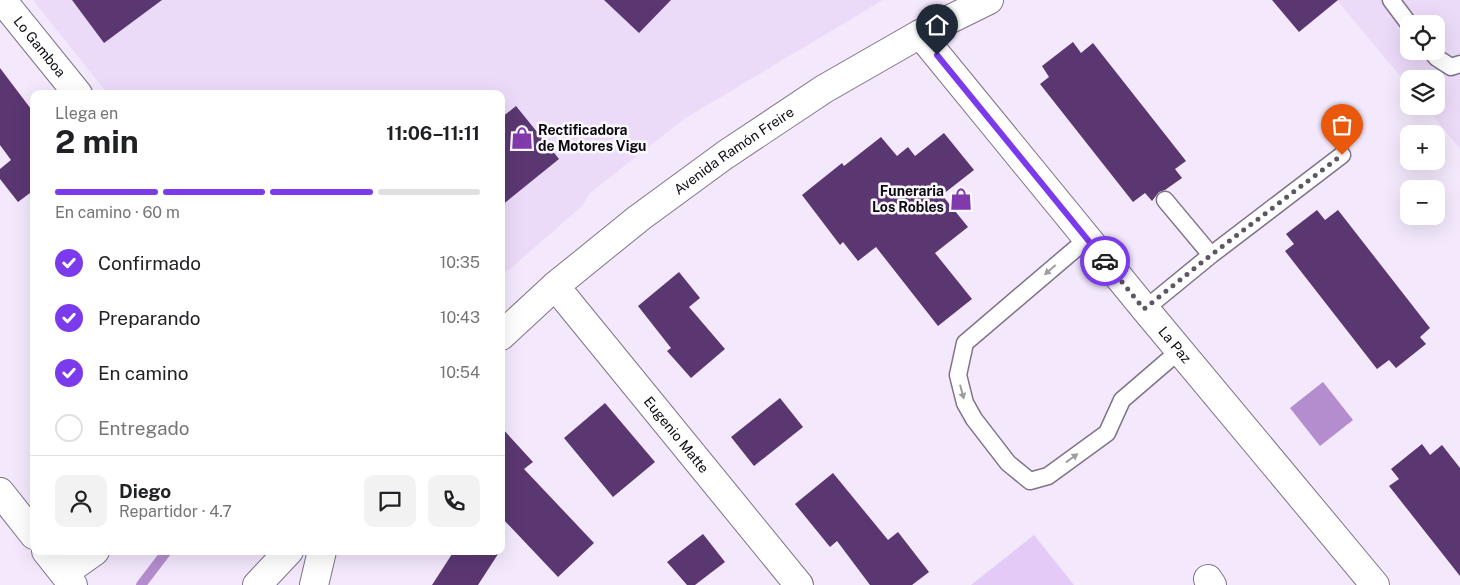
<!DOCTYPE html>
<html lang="es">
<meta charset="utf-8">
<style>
:root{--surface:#fff;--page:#f2f2f2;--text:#202124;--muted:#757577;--line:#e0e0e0;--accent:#7c3aed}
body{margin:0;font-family:"Public Sans",sans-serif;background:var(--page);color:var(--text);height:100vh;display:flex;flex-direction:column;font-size:19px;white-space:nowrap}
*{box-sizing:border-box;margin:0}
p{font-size:16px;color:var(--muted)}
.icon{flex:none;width:28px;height:28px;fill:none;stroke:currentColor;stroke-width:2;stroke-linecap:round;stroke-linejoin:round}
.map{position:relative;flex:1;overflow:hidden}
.side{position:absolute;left:30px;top:90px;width:475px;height:465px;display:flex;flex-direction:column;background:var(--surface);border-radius:10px;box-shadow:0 5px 20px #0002}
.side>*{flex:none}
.fabs{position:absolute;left:1400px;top:15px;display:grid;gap:10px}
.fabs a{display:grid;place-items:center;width:45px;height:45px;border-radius:10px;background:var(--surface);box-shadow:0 5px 20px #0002;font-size:25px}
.pin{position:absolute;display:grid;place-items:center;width:42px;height:42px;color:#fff;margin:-51px -21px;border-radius:50% 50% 50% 0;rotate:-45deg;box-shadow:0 0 5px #0007}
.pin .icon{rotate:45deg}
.courier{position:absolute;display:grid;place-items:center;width:50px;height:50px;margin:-25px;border:4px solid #7c3aed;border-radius:50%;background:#fff;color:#222;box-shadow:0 1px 6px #0007}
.headline em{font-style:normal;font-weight:700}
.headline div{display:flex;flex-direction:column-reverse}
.headline{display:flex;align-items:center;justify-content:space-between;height:85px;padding:0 25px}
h1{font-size:32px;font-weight:700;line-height:38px}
.bar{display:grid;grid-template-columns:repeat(4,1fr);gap:8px 5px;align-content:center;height:60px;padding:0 25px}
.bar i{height:6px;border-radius:4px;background:var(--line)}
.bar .current{background:var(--accent)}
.bar p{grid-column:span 4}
.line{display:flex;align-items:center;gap:12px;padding:0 25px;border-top:1px solid var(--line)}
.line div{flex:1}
.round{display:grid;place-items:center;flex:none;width:52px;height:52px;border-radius:10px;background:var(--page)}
ol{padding:0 25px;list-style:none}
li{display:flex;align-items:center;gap:15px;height:55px}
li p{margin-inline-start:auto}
li .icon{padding:5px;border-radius:50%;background:var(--accent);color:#fff;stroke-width:4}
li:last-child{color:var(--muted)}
li i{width:28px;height:28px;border:2px solid var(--line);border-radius:50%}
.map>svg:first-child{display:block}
.built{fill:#ecdaf9;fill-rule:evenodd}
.green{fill:#e4cbf7}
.water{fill:#b48dcf}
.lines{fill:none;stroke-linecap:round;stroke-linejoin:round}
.stream{stroke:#b48dcf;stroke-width:10}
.building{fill:#5b3772}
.lane-casing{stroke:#807389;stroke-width:19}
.street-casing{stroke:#807389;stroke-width:30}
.secondary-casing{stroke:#807389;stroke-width:30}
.primary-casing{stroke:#807389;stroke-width:30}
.lane{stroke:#fff;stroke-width:16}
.street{stroke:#fff;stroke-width:28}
.secondary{stroke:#fff;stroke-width:28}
.primary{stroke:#fff;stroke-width:28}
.oneway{fill:#9f9da0}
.done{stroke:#5e5763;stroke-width:5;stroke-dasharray:0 9}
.route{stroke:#7c3aed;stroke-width:6}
.labels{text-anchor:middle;stroke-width:5;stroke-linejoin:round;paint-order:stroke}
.street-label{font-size:14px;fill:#0e0911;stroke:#fcf9fe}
.poi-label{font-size:14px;font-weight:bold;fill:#0e0911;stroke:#fcf9fe;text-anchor:start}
</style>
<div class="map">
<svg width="1460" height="585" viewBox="0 0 1460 585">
<rect width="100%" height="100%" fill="#f3e8fc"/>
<path class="built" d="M33,0H883L684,119L590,193L582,206L501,277V94H108Z
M1337,0H1460V149L1425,106H1436V79H1409V87ZM1409,24H1436V51H1409Z"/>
<path class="green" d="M1034,535L1074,585H971Z"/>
<path class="water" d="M1323,382L1353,420L1320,446L1290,408Z"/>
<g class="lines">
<path class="stream" d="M141,585L167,551"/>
</g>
<path class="building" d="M72,0H162L104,43Z
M604,0H671L639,33Z
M1272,0H1338L1299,32Z
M1073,42L1081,53L1093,43L1186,161L1175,169L1182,178L1165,190L1159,192L1152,201L1145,193L1133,202L1040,84L1049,77L1042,66Z
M0,68L34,113V190L18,202L0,179V169L11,160L0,145Z
M516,106L559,159L501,206V118Z
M944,133L974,170L942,195L968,227L935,253L972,299L938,326L876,247L858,261L843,242L840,245L802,195L842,163L844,166L881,137L897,156L908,147L915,156Z
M1317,210L1325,220L1338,210L1430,328L1420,337L1426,344L1396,368L1389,360L1377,369L1285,251L1294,244L1286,234Z
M679,272L700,298L689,307L725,349L691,378L667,351L671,348L638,306Z
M780,398L803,427L754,466L731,437Z
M605,403L655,462L613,497L564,438Z
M501,427L533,462L524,469L594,543L558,577L501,517Z
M1422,444L1430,455L1442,445L1460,468V576L1389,486L1399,479L1391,469Z
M833,473L888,540L898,532L929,572L912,585H870L837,541L830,547L795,504Z
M703,534L725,562L695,585H687L667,562Z
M454,551H500L478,585H432Z"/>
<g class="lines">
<defs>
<path id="lane" d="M1391,0L1409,24
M1431,51L1437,58L1451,67L1460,64
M1165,200L1211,255
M1087,239L965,343L958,375L965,403L974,419L1008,463L1030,481L1048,476L1107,433L1122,400L1179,351
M1145,309L1211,255L1342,155"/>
<g id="street">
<path id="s1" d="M920,34L1145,309L1375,585"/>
<path id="s2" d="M555,286L799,585"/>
<path d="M0,492L34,535"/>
<path d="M46,551L73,585"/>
<path d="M64,573L95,551"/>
<path d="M1208,579L1212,585"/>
</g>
<g id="secondary">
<path id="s3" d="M2,0L78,94"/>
<path d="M314,585L322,551"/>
</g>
<g id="primary">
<path id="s4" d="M501,336L555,286L639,218L725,155L824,89L920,34L989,0"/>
<path d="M257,585L289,551"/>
</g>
</defs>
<use href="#lane" class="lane-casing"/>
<use href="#street" class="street-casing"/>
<use href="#secondary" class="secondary-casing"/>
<use href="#primary" class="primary-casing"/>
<use href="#lane" class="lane"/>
<use href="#street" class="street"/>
<use href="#secondary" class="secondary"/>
<use href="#primary" class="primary"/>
</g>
<defs><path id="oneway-solid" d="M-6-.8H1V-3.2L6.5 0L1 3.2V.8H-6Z" transform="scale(1.25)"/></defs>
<g class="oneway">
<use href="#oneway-solid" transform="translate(1050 270) rotate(139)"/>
<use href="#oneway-solid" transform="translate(962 392) rotate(75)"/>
<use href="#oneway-solid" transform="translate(1072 458) rotate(-36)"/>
</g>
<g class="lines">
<path class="done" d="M1105,261L1144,309L1211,255L1342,155"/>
<path class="route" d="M937,55L1105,261"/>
</g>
<defs>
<symbol id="shop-bare" viewBox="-9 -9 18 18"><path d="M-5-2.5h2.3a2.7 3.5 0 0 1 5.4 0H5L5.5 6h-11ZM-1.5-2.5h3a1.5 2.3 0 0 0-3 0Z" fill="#8239ab" stroke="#fcf9fe" stroke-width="2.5" paint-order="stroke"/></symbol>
</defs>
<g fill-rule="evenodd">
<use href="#shop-bare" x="506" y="122" width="32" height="32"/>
<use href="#shop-bare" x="945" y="183" width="32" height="32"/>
</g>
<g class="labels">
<g class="street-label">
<text dy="5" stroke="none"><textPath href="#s3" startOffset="60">Lo Gamboa</textPath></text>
<text dy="5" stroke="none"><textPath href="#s4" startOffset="298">Avenida Ramón Freire</textPath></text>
<text dy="5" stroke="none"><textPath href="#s1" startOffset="402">La Paz</textPath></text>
<text dy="5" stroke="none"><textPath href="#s2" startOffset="192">Eugenio Matte</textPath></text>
</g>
<g class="poi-label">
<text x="538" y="135">Rectificadora<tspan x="538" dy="16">de Motores Vigu</tspan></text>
<text x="944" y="196" text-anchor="end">Funeraria<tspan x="944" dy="16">Los Robles</tspan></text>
</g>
</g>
</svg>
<div class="fabs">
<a><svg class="icon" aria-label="locate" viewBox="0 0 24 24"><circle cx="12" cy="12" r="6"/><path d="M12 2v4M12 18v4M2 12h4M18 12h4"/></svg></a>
<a><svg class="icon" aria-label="layers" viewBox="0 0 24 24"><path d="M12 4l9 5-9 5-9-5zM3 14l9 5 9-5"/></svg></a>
<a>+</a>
<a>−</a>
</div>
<div class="pin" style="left:1342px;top:155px;background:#ea580c"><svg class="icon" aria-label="bag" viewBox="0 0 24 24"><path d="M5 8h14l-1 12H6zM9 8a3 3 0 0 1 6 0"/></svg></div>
<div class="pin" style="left:937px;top:55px;background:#1f2937"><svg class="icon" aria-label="home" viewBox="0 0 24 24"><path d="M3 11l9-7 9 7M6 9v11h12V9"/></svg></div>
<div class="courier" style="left:1105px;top:261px"><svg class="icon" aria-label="car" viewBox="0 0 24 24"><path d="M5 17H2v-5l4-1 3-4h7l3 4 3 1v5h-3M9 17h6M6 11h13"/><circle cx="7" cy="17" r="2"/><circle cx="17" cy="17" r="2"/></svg></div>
<section class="side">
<div class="headline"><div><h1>2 min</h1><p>Llega en</p></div><em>11:06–11:11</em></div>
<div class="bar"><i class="current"></i><i class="current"></i><i class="current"></i><i></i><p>En camino · 60 m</p></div>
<ol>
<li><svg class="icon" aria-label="check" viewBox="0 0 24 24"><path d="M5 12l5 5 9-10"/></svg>Confirmado<p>10:35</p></li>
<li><svg class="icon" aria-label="check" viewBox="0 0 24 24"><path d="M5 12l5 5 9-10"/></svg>Preparando<p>10:43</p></li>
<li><svg class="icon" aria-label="check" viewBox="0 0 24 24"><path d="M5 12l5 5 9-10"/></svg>En camino<p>10:54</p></li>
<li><i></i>Entregado</li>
</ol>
<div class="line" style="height:90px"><a class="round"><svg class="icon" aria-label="person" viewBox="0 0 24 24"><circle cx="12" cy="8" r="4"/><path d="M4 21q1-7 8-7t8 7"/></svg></a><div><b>Diego</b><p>Repartidor · 4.7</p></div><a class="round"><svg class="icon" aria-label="chat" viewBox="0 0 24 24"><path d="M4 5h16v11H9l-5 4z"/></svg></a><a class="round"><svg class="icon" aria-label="phone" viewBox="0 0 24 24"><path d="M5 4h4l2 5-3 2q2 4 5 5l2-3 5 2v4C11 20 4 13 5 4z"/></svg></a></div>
</section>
</div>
